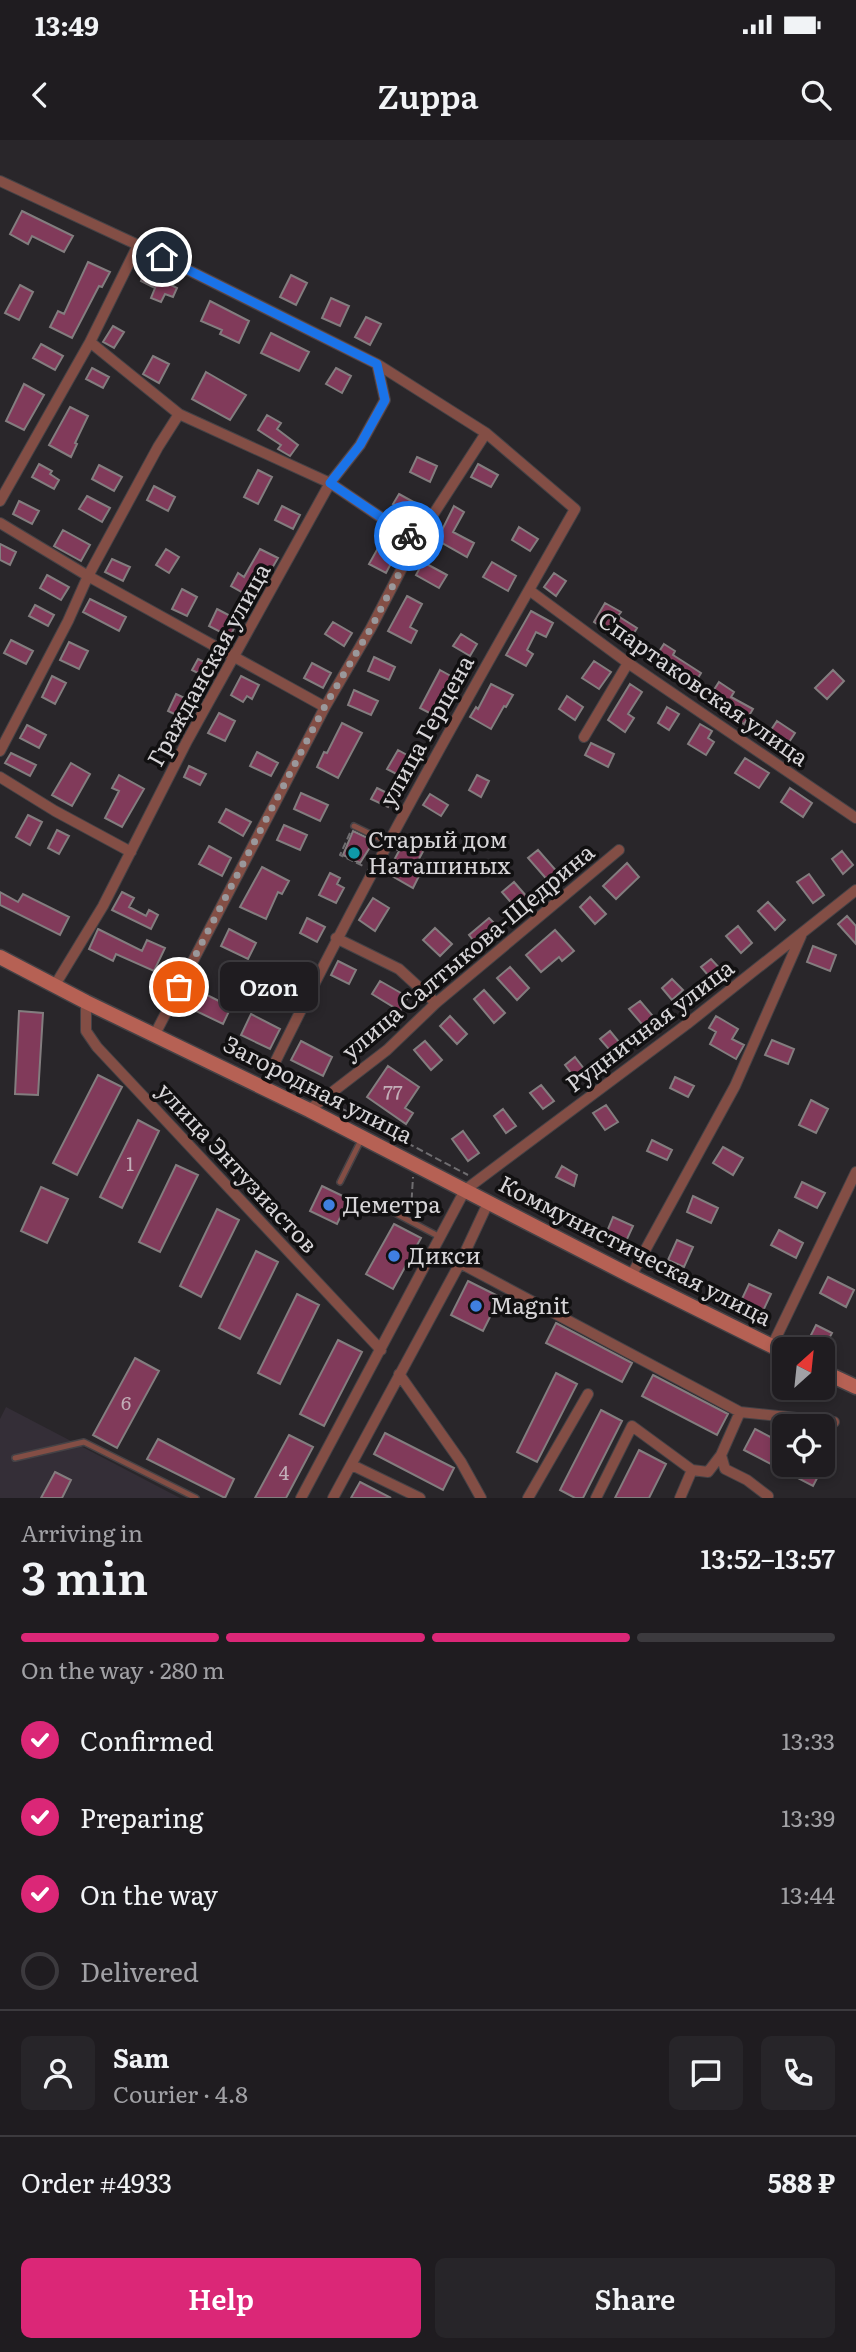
<!DOCTYPE html>
<meta charset="utf-8">
<style>
:root{--surface:#1f1c20;--page:#272529;--text:#f1f3f6;--muted:#a1a1a5;--line:#3c3a3e;--accent:#db2777}
body{margin:0;font-family:Literata,serif;background:var(--page);color:var(--text);height:100vh;display:flex;flex-direction:column;font-size:26px;white-space:nowrap}
*{box-sizing:border-box;margin:0}
p{font-size:23px;color:var(--muted)}
.icon{flex:none;width:38px;height:38px;fill:none;stroke:currentColor;stroke-width:2;stroke-linecap:round;stroke-linejoin:round}
.map{position:relative;height:1358px;overflow:hidden}
.drawer{display:flex;flex-direction:column;background:var(--surface);flex:1}
.drawer>*{flex:none}
.needle{width:46px;rotate:27deg}
.fabs{position:absolute;left:772px;top:1197px;display:grid;gap:14px}
.fabs a{display:grid;place-items:center;width:63px;height:63px;border-radius:10px;background:var(--surface);box-shadow:0 4px 10px #0003,0 0 0 2px var(--line);font-size:35px}
.pin{position:absolute;display:grid;place-items:center;width:60px;height:60px;color:#fff;margin:-30px;border:4px solid #fff;border-radius:50%;box-shadow:0 2px 7px #0007}
.courier{position:absolute;display:grid;place-items:center;width:70px;height:70px;margin:-35px;border:5px solid #1a73e8;border-radius:50%;background:#fff;color:#222;box-shadow:0 2px 9px #0007}
.bubble{position:absolute;height:49px;border-radius:10px;background:var(--surface);box-shadow:0 4px 10px #0003,0 0 0 2px var(--line);font-size:23px;font-weight:600;line-height:49px;text-align:center}
.overview em{font-style:normal;font-weight:600}
.overview div{display:flex;flex-direction:column-reverse}
.overview{display:flex;align-items:center;justify-content:space-between;height:119px;padding:0 21px}
h1{font-size:46px;font-weight:600;line-height:52px}
.bar{display:grid;grid-template-columns:repeat(4,1fr);gap:10px 7px;align-content:center;height:84px;padding:0 21px}
.bar i{height:9px;border-radius:5px;background:var(--line)}
.bar .on{background:var(--accent)}
.bar p{grid-column:span 4}
.line{display:flex;align-items:center;gap:18px;padding:0 21px;border-top:2px solid var(--line)}
.line div{flex:1}
.round{display:grid;place-items:center;flex:none;width:74px;height:74px;border-radius:10px;background:var(--page)}
ol{padding:0 21px;list-style:none}
li{display:flex;align-items:center;gap:21px;height:77px}
li p{margin-inline-start:auto}
li .icon{padding:7px;border-radius:50%;background:var(--accent);color:#fff;stroke-width:4}
li:last-child{color:var(--muted)}
li i{width:38px;height:38px;border:4px solid var(--line);border-radius:50%}
.primary-button{display:flex;gap:14px;margin-top:auto;padding:14px 21px}
.primary-button a{flex:1;height:80px;border-radius:10px;background:var(--accent);color:#fff;font-size:28px;font-weight:600;line-height:80px;text-align:center}
.primary-button a+a{background:var(--page);color:var(--text)}
.status{display:flex;justify-content:space-between;align-items:center;height:49px;padding:0 35px;background:var(--surface);direction:ltr}
.status svg{height:19px;fill:currentColor}
header{display:flex;justify-content:space-between;align-items:center;height:91px;padding:0 21px;background:var(--surface);font-size:32px;font-weight:600}
.map>svg:first-child{display:block}
.built{fill:#342e37}
.building{fill:#813a5a;stroke:#837d7f;stroke-width:2}
.lines{fill:none;stroke-linecap:round;stroke-linejoin:round}
.lane-casing{stroke:#454246;stroke-width:8}
.street-casing{stroke:#454246;stroke-width:12}
.secondary-casing{stroke:#454246;stroke-width:17}
.path{stroke:#6f6d70;stroke-width:2;stroke-dasharray:7 3.5;stroke-linecap:butt}
.lane{stroke:#834e45;stroke-width:5}
.street{stroke:#834e45;stroke-width:10}
.secondary{stroke:#b66154;stroke-width:14}
.done{stroke:#9a989b;stroke-width:7;stroke-dasharray:0 12.6}
.route{stroke:#1a73e8;stroke-width:9}
.culture-dot{fill:#0f9aa8;stroke:#111011;stroke-width:2.5}
.shop-dot{fill:#3f7fe0;stroke:#111011;stroke-width:2.5}
.labels{text-anchor:middle;stroke-width:7;stroke-linejoin:round;paint-order:stroke}
.number-label{font-size:19px;fill:#c2aeb8}
.street-label{font-size:23px;fill:#d7d5d8;stroke:#111011}
.poi-label{font-size:23px;fill:#d7d5d8;stroke:#111011;text-anchor:start}
</style>
<div class="status"><b>13:49</b><svg viewBox="0 0 49 12"><path d="M0 12V9h3v3zM5 12V6h3v6zM10 12V3h3v9zM15 12V0h3v12zM26 1h20v11H26zM47 4h2v5h-2z"/></svg></div>
<header><svg class="icon" aria-label="back" viewBox="0 0 24 24"><path d="M15 5l-7 7 7 7"/></svg>Zuppa<svg class="icon" aria-label="search" viewBox="0 0 24 24"><circle cx="10" cy="10" r="6"/><path d="M15 15l6 6"/></svg></header>
<div class="map">
<svg width="856" height="1358" viewBox="0 0 856 1358">
<rect width="100%" height="100%" fill="#29262a"/>
<path class="built" d="M6,1267L180,1358H0V1279Z"/>
<path class="building" d="M22,71L73,96L64,112L32,96L28,104L10,94Z
M88,122L110,132L102,147L99,146L72,198L50,187L58,171L64,174Z
M147,127L171,138L169,144L177,148L173,157L165,154L161,162L151,158L155,148L141,141Z
M291,135L307,143L296,165L280,157Z
M20,145L33,152L19,180L5,173Z
M331,158L349,166L340,186L322,178Z
M210,161L249,181L239,203L220,194L222,190L201,181Z
M366,177L381,184L370,205L355,197Z
M113,186L124,192L114,208L103,202Z
M271,193L309,212L299,231L261,213Z
M41,204L63,216L55,230L33,218Z
M153,216L169,224L159,243L143,234Z
M92,228L109,237L103,248L86,239Z
M336,228L351,236L342,253L326,244Z
M206,232L246,255L230,280L192,259Z
M24,244L44,255L24,290L6,281Z
M70,267L88,276L75,303L77,304L71,317L49,305Z
M267,275L281,283L277,289L298,305L290,316L278,309L281,305L258,290Z
M417,317L437,326L430,342L410,332Z
M39,324L52,331L50,334L59,340L54,349L32,337Z
M478,324L498,335L491,347L471,337Z
M99,325L122,337L114,351L92,339Z
M258,330L272,337L258,364L244,357Z
M154,346L175,357L168,371L147,360Z
M399,354L419,365L413,375L393,364Z
M87,356L110,368L102,382L79,369Z
M19,361L39,371L32,384L13,374Z
M282,366L300,375L293,389L275,380Z
M454,366L464,372L453,392L474,403L467,417L437,400Z
M519,387L538,399L530,411L512,400Z
M63,390L90,405L81,421L54,406Z
M382,401L398,410L386,433L369,424Z
M0,404L16,412L10,425L0,420Z
M166,409L179,417L169,433L156,425Z
M260,409L278,418L254,459L231,446L238,433L244,437Z
M112,419L130,427L123,441L105,432Z
M423,422L447,435L439,448L416,435Z
M492,422L516,436L508,451L483,437Z
M554,433L566,441L556,456L544,447Z
M47,435L69,447L61,460L40,448Z
M182,449L197,457L187,476L172,469Z
M407,456L422,464L410,487L417,491L411,503L388,491Z
M90,459L126,477L119,491L83,472Z
M605,463L621,472L618,476L637,488L627,504L594,482Z
M35,465L54,475L48,486L29,476Z
M217,469L238,480L230,497L209,486Z
M531,471L553,483L546,497L536,492L527,510L533,514L526,526L506,515Z
M333,482L352,493L344,506L325,494Z
M461,494L477,504L470,516L453,506Z
M11,500L33,511L26,524L4,513Z
M69,502L88,511L79,529L60,520Z
M664,504L675,511L673,515L701,533L692,548L653,521Z
M374,517L395,527L389,540L368,531Z
M198,519L217,528L211,540L192,530Z
M594,521L611,532L599,549L582,538Z
M312,523L331,533L323,548L304,538Z
M440,530L456,539L437,577L420,568Z
M833,530L844,541L827,559L815,548Z
M52,536L66,543L55,564L42,557Z
M241,536L259,545L252,559L247,556L243,562L231,555Z
M719,542L734,552L731,557L753,569L744,584L708,559Z
M491,544L513,555L506,567L504,566L491,589L470,577L476,567L478,569Z
M630,544L642,552L628,574L634,578L625,592L608,580Z
M354,550L378,561L371,575L348,565Z
M176,554L193,562L185,579L168,571Z
M567,556L583,567L575,580L559,569Z
M667,567L679,574L669,590L658,583Z
M219,573L235,581L225,601L208,593Z
M777,581L795,593L783,611L765,599Z
M342,583L362,593L338,638L317,627L324,612L327,613Z
M700,584L712,591L708,598L714,602L706,615L688,604Z
M27,585L46,595L39,608L20,598Z
M591,603L614,614L608,627L585,615Z
M398,610L414,619L404,638L387,629Z
M257,612L278,623L271,636L250,626Z
M11,613L36,625L30,636L5,623Z
M745,618L769,633L759,648L735,633Z
M71,623L90,634L72,666L52,655Z
M189,626L206,634L200,645L184,637Z
M119,635L144,649L122,687L105,678L119,651L112,648Z
M477,635L489,641L481,657L469,650Z
M377,648L393,656L388,667L371,659Z
M790,648L812,663L803,677L781,662Z
M301,653L328,665L320,681L294,669Z
M430,654L448,665L441,676L423,665Z
M226,669L251,682L243,696L219,682Z
M28,675L42,682L30,705L16,697Z
M284,685L307,695L300,710L277,700Z
M57,690L69,696L59,714L48,708Z
M353,691L374,701L360,723L343,715Z
M404,694L426,706L413,730L420,734L413,748L387,733L399,711L396,709Z
M209,706L231,718L222,736L199,724Z
M538,710L560,735L550,743L528,718Z
M842,711L853,725L843,734L832,719Z
M627,723L639,737L616,759L603,746Z
M262,727L289,741L282,754L278,752L266,779L240,767Z
M330,733L340,738L337,744L344,748L336,763L319,755Z
M809,734L824,755L813,763L797,742Z
M514,742L534,765L522,775L502,752Z
M0,752L18,762L23,754L69,777L60,795L0,765Z
M122,752L134,758L129,767L146,776L149,770L158,775L151,789L112,770Z
M590,757L606,774L595,784L580,767Z
M373,758L389,768L375,791L359,780Z
M768,762L785,780L775,790L758,771Z
M847,776L856,786V804L838,784Z
M307,778L325,787L317,802L300,793Z
M489,778L498,787L477,805L469,795Z
M738,786L752,803L741,813L726,796Z
M435,788L452,804L440,816L423,800Z
M98,789L142,811L147,800L165,808L154,831L116,814L113,821L89,809Z
M229,789L256,803L248,819L221,806Z
M555,790L574,811L562,821L559,817L541,832L526,815Z
M813,806L836,815L830,831L807,822Z
M711,819L723,832L713,841L701,827Z
M338,821L356,830L349,844L331,835Z
M510,827L529,848L517,860L497,838Z
M672,839L683,850L672,860L662,848Z
M380,841L408,857L400,871L372,854Z
M484,850L505,873L494,883L474,859Z
M201,852L231,867L223,884L192,869Z
M640,861L657,881L646,889L629,869Z
M19,871L43,873L38,955L15,954Z
M251,874L280,889L270,909L241,895Z
M450,876L467,894L457,904L440,886Z
M716,876L738,889L732,899L744,905L736,919L710,904L716,892L709,888Z
M610,891L624,908L614,915L600,899Z
M772,900L794,909L788,924L765,915Z
M301,901L332,917L323,936L291,920Z
M425,901L442,920L431,930L414,910Z
M575,917L588,934L578,942L565,925Z
M388,926L419,947L405,968L413,973L406,984L367,957Z
M98,935L122,947L77,1035L53,1023Z
M675,937L694,946L688,957L670,948Z
M541,945L554,961L543,969L530,953Z
M811,960L828,969L816,993L799,985Z
M606,965L618,982L605,990L593,973Z
M503,969L516,986L506,993L494,976Z
M138,980L159,991L122,1068L100,1057Z
M463,991L479,1013L468,1021L452,999Z
M652,1000L672,1010L667,1020L647,1011Z
M723,1007L743,1018L733,1035L713,1023Z
M176,1025L198,1035L160,1112L139,1102Z
M562,1026L577,1035L574,1046L556,1037Z
M802,1042L825,1053L817,1068L795,1057Z
M322,1046L349,1059L337,1084L310,1071Z
M41,1047L68,1059L47,1103L21,1091Z
M693,1056L718,1068L711,1083L687,1072Z
M217,1069L239,1080L201,1157L180,1146Z
M613,1077L633,1086L622,1110L603,1101Z
M394,1084L421,1098L393,1149L366,1134Z
M779,1090L803,1103L796,1118L771,1105Z
M677,1100L693,1107L684,1127L668,1120Z
M256,1111L278,1122L240,1199L219,1188Z
M828,1137L854,1150L846,1167L820,1153Z
M468,1141L500,1157L483,1191L451,1175Z
M749,1144L771,1154L763,1171L741,1161Z
M297,1154L319,1165L280,1244L258,1233Z
M556,1183L632,1223L622,1242L546,1203Z
M816,1185L832,1193L825,1206L809,1199Z
M338,1200L362,1212L324,1286L300,1274Z
M135,1218L159,1231L117,1308L93,1295Z
M556,1233L577,1244L537,1322L517,1312Z
M653,1235L728,1274L717,1295L642,1256Z
M601,1270L622,1281L583,1358H575L560,1350Z
M755,1289L784,1304V1325H824L813,1346L744,1310Z
M385,1293L454,1328L443,1350L374,1314Z
M289,1295L313,1307L286,1358H255Z
M158,1299L234,1339L225,1358L147,1319Z
M639,1310L666,1324L649,1358H615Z
M55,1332L71,1340L62,1358H41Z
M360,1342L391,1358H351Z"/>
<g class="lines">
<defs>
<path id="lane" d="M354,686L387,702
M340,1042L361,1000
M387,1069L440,1097
M15,1318L84,1302L196,1358"/>
<path id="street" d="M0,41L138,105L377,224L486,293L575,369C466,560 359,749 263,947
M90,202L179,274L330,343L416,401
M0,361L90,202L138,105
M0,383L88,436L325,567
M529,450L628,523L856,678
M584,597L628,523
M0,611L68,481L88,436L158,307L179,274
M0,637L55,671L131,712
M336,798L399,829L436,863
M55,845L103,766L187,601L330,343L360,305L385,260L377,224
M86,862V891L97,907L381,1210
M155,894L325,567L371,488L416,401L486,293
M309,970L387,910L436,863L619,710
M460,1123L740,1272L834,1282
M631,1136L735,946L801,796
M772,1206L856,1032
M399,1234L461,1322L481,1358
M740,1272L721,1315L725,1329L747,1340L768,1356L767,1358
M352,1325L420,1358
M301,1358L465,1050L687,884L856,750
M333,1358L460,1123L488,1063
M528,1358L588,1254
M596,1358L632,1286L692,1330L708,1332L721,1315
M680,1358L692,1330"/>
<path id="secondary" d="M0,817L86,862L309,970L631,1136L784,1212
M822,1231L856,1247"/>
</defs>
<use href="#lane" class="lane-casing"/>
<use href="#street" class="street-casing"/>
<use href="#secondary" class="secondary-casing"/>
<path class="path" d="M350,693L340,715L363,726
M333,964L468,1035
M411,1070L413,1037"/>
<use href="#lane" class="lane"/>
<use href="#street" class="street"/>
<use href="#secondary" class="secondary"/>
</g>
<g class="lines">
<path class="done" d="M179,847L325,566L371,488L416,401L409,396"/>
<path class="route" d="M162,117L377,224L385,260L360,305L330,343L409,396"/>
</g>
<circle class="culture-dot" cx="354" cy="713" r="7"/>
<g class="shop-dot">
<circle cx="329" cy="1065" r="7"/>
<circle cx="394" cy="1116" r="7"/>
<circle cx="476" cy="1166" r="7"/>
</g>
<g class="labels">
<g class="number-label">
<text x="393" y="959">77</text>
<text x="130" y="1031">1</text>
<text x="126" y="1270">6</text>
<text x="284" y="1340">4</text>
</g>
<g class="street-label">
<text transform="translate(209 525) rotate(-61)" y="8">Гражданская улица</text>
<text transform="translate(703 549) rotate(35)" y="8">Спартаковская улица</text>
<text transform="translate(427 591) rotate(-61)" y="8">улица Герцена</text>
<text transform="translate(468 812) rotate(-40)" y="8">улица Салтыкова-Щедрина</text>
<text transform="translate(650 886) rotate(-37)" y="8">Рудничная улица</text>
<text transform="translate(318 950) rotate(27)" y="8">Загородная улица</text>
<text transform="translate(237 1028) rotate(47)" y="8">улица Энтузиастов</text>
<text transform="translate(635 1111) rotate(27)" y="8">Коммунистическая улица</text>
</g>
<g class="poi-label">
<text x="368" y="708">Старый дом<tspan x="368" dy="26">Наташиных</tspan></text>
<text x="343" y="1073">Деметра</text>
<text x="408" y="1124">Дикси</text>
<text x="490" y="1174">Magnit</text>
</g>
</g>
</svg>
<div class="fabs">
<a><svg class="needle" viewBox="-14 -14 28 28"><path d="M0-13l5 13h-10z" fill="#e53935"/><path d="M0 13l5-13h-10z" fill="#a1a1a5"/></svg></a>
<a><svg class="icon" aria-label="locate" viewBox="0 0 24 24"><circle cx="12" cy="12" r="6"/><path d="M12 2v4M12 18v4M2 12h4M18 12h4"/></svg></a>
</div>
<div class="pin" style="left:179px;top:847px;background:#ea580c"><svg class="icon" aria-label="bag" viewBox="0 0 24 24"><path d="M5 8h14l-1 12H6zM9 8a3 3 0 0 1 6 0"/></svg></div>
<div class="pin" style="left:162px;top:117px;background:#1f2937"><svg class="icon" aria-label="home" viewBox="0 0 24 24"><path d="M3 11l9-7 9 7M6 9v11h12V9"/></svg></div>
<div class="courier" style="left:409px;top:396px"><svg class="icon" aria-label="bike" viewBox="0 0 24 24"><circle cx="6" cy="16" r="4"/><circle cx="18" cy="16" r="4"/><path d="M6 16l4-8h5l3 8M10 8l3 8H6M13 5h3"/></svg></div>
<div class="bubble" style="left:220px;top:822px;width:98px">Ozon</div>
</div>
<section class="drawer">
<div class="overview"><div><h1>3 min</h1><p>Arriving in</p></div><em>13:52–13:57</em></div>
<div class="bar"><i class="on"></i><i class="on"></i><i class="on"></i><i></i><p>On the way · 280 m</p></div>
<ol>
<li><svg class="icon" aria-label="check" viewBox="0 0 24 24"><path d="M5 12l5 5 9-10"/></svg>Confirmed<p>13:33</p></li>
<li><svg class="icon" aria-label="check" viewBox="0 0 24 24"><path d="M5 12l5 5 9-10"/></svg>Preparing<p>13:39</p></li>
<li><svg class="icon" aria-label="check" viewBox="0 0 24 24"><path d="M5 12l5 5 9-10"/></svg>On the way<p>13:44</p></li>
<li><i></i>Delivered</li>
</ol>
<div class="line" style="height:126px"><a class="round"><svg class="icon" aria-label="person" viewBox="0 0 24 24"><circle cx="12" cy="8" r="4"/><path d="M4 21q1-7 8-7t8 7"/></svg></a><div><b>Sam</b><p>Courier · 4.8</p></div><a class="round"><svg class="icon" aria-label="chat" viewBox="0 0 24 24"><path d="M4 5h16v11H9l-5 4z"/></svg></a><a class="round"><svg class="icon" aria-label="phone" viewBox="0 0 24 24"><path d="M5 4h4l2 5-3 2q2 4 5 5l2-3 5 2v4C11 20 4 13 5 4z"/></svg></a></div>
<div class="line" style="height:91px"><div>Order #4933</div><b>588 ₽</b></div>
<div class="primary-button"><a>Help</a><a>Share</a></div>
</section>
